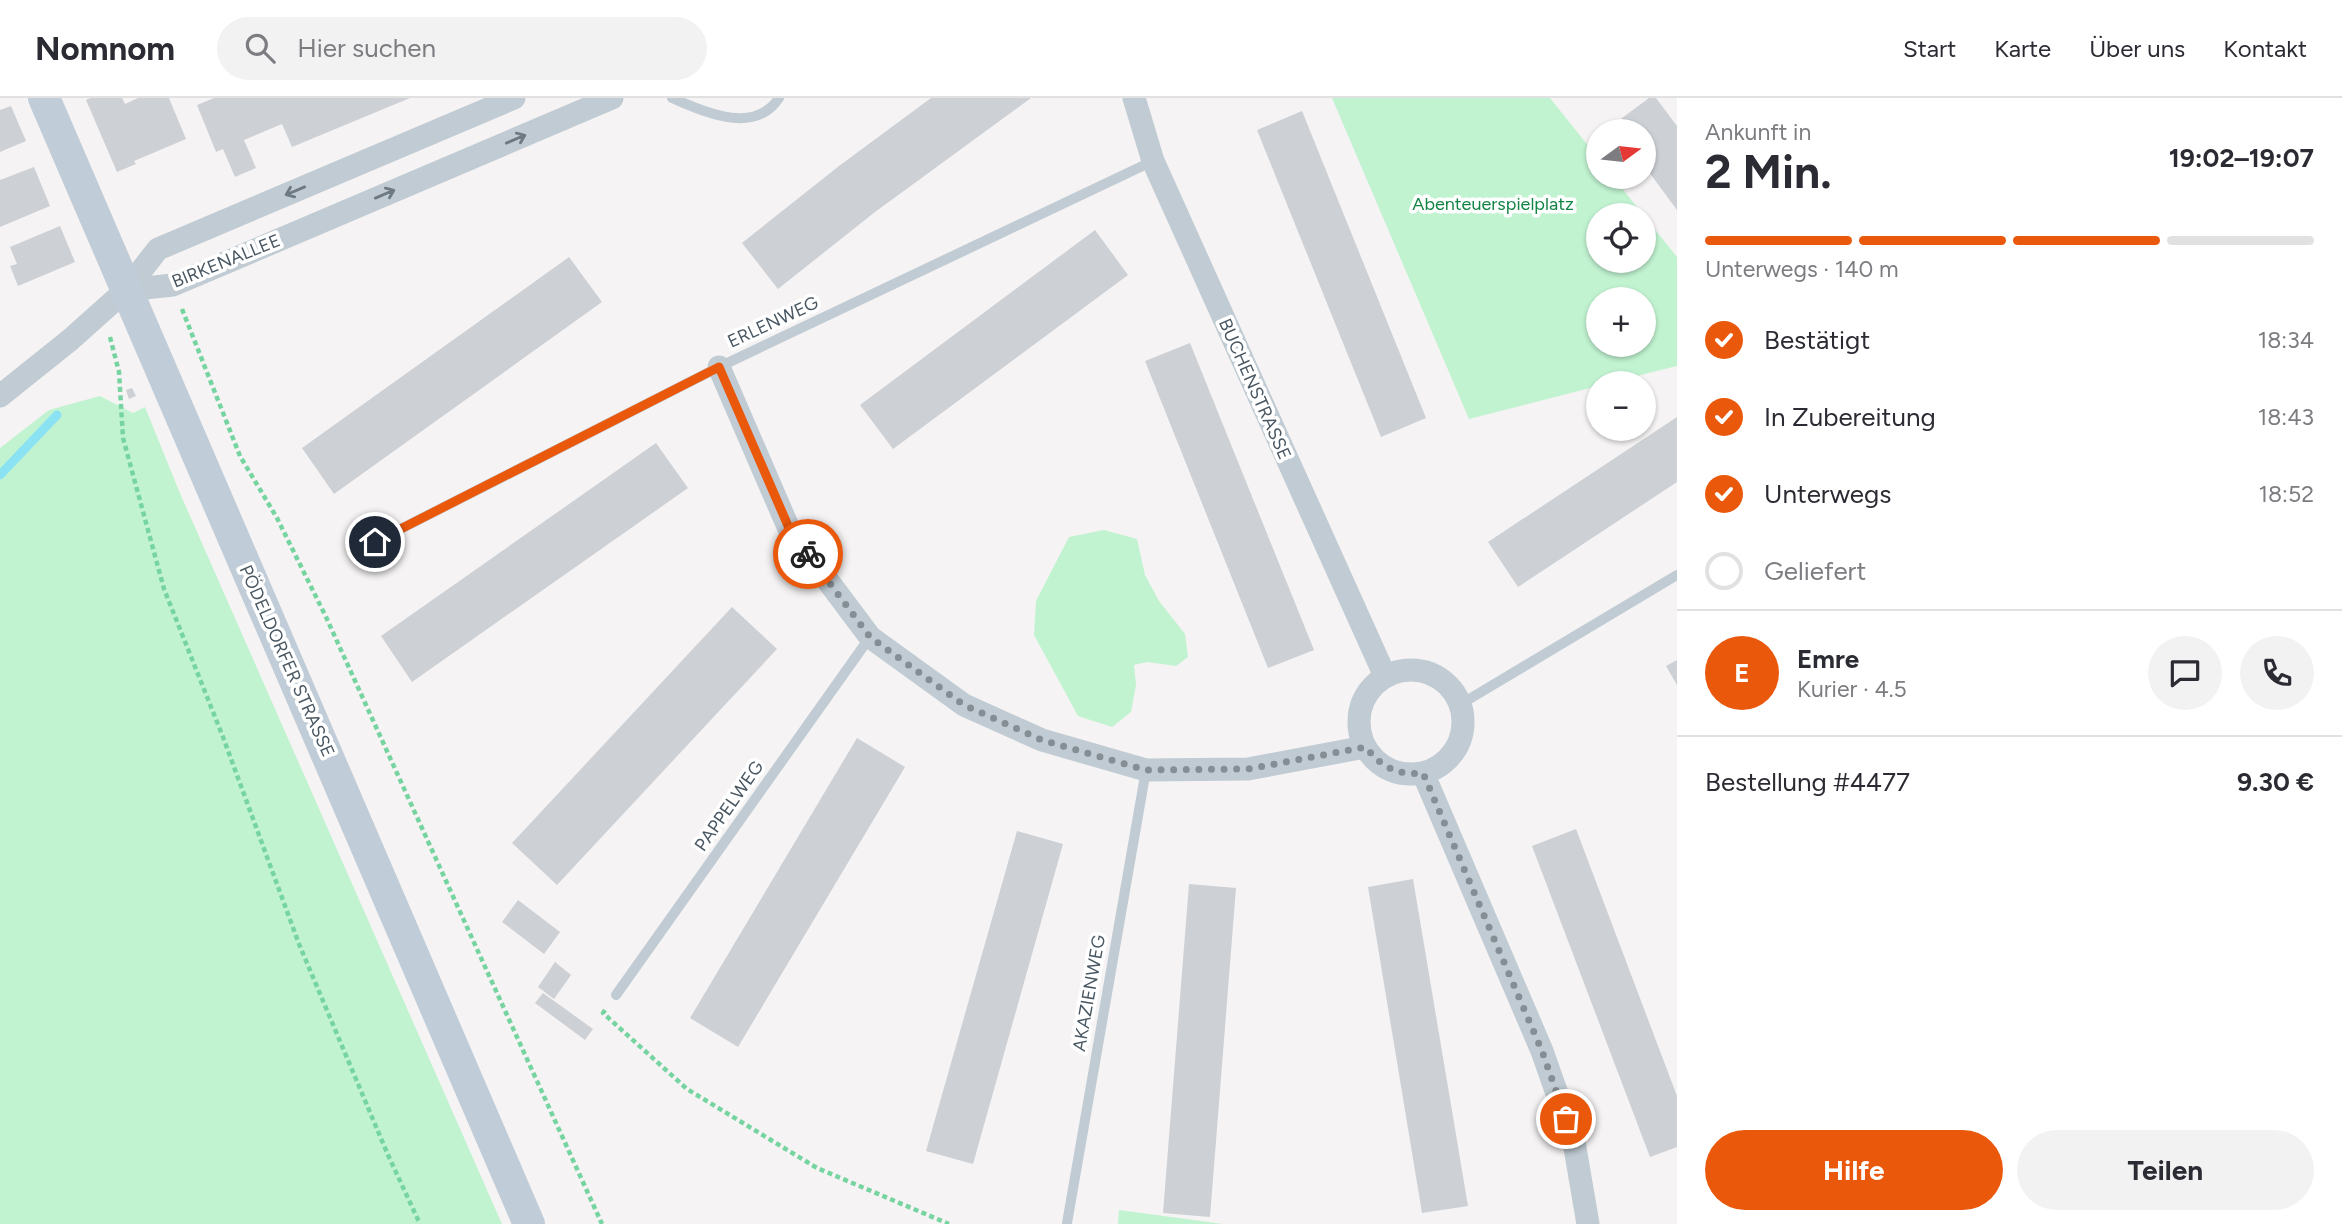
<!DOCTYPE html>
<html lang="de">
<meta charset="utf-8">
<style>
:root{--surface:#fff;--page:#f2f2f3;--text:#2b2b33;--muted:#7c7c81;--line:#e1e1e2;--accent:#ea580c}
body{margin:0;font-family:Figtree,sans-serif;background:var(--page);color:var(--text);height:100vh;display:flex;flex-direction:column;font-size:26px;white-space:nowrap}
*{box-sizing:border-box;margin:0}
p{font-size:23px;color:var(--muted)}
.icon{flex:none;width:38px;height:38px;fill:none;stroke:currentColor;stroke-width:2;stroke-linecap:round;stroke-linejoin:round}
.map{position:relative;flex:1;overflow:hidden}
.side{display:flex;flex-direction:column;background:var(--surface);width:665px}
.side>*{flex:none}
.needle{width:46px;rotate:75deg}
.fabs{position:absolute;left:1586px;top:21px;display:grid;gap:14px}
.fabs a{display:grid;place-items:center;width:70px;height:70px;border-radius:50%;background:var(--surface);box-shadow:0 2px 5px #0004;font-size:35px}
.pin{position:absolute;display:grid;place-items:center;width:60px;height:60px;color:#fff;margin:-30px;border:4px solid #fff;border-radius:50%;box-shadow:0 2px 7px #0007}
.courier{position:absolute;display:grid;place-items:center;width:70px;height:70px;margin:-35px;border:5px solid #ea580c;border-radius:50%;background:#fff;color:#222;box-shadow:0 2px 9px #0007}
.head em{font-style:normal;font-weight:700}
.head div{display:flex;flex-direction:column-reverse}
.head{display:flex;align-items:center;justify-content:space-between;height:119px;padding:0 28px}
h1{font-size:46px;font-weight:700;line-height:52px}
.bar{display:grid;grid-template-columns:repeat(4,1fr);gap:10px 7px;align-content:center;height:84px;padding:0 28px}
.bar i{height:9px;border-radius:5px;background:var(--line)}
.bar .active{background:var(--accent)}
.bar p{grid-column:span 4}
.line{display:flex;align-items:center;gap:18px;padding:0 28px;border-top:2px solid var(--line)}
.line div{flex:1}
.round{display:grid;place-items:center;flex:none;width:74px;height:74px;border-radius:37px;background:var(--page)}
ol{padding:0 28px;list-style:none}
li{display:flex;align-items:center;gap:21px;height:77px}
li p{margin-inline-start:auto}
li .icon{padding:7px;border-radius:50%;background:var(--accent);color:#fff;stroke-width:4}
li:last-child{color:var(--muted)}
li i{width:38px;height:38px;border:4px solid var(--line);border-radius:50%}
.primary-button{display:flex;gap:14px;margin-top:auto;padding:14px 28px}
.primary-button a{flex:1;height:80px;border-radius:42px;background:var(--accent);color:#fff;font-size:28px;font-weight:700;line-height:80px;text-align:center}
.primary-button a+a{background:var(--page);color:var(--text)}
header{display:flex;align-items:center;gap:42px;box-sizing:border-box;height:98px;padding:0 35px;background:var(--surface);border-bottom:2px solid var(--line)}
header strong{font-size:33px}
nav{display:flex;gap:38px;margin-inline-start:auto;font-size:24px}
.search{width:490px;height:63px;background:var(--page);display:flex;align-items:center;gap:18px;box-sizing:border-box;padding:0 24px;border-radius:38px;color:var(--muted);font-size:26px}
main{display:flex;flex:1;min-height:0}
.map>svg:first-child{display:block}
.green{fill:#c1f3d1;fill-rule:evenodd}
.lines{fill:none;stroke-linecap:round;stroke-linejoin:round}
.stream{stroke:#8be2f2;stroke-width:9}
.building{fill:#cdd0d5}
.path{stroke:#76d4a0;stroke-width:4.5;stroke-dasharray:5 3.5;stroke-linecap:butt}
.lane{stroke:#c0cbd3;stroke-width:10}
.street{stroke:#c0cbd3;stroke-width:23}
.secondary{stroke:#c0ccd7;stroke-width:32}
.oneway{stroke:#6d7a84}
.done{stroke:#858e95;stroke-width:7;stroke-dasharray:0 12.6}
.route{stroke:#ea580c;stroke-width:9}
.labels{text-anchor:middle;stroke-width:7;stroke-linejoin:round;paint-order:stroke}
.park-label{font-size:18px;fill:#128545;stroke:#fff}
.street-label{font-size:18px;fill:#495762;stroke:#fff}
</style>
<header>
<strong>Nomnom</strong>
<div class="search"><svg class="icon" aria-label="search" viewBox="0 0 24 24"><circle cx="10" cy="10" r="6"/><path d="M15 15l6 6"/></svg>Hier suchen</div>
<nav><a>Start</a><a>Karte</a><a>Über uns</a><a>Kontakt</a></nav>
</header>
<main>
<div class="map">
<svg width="1677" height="1126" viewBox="0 0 1677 1126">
<rect width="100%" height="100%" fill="#f5f3f3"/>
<path class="green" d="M1332,0H1550L1598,60V79H1613L1677,159V268L1608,285H1598V288L1469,321ZM1643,117V163H1598V117ZM1598,201H1643V247H1598Z
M100,298L133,315L145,309L179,393L502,1126H0V350L49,312Z
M1104,432L1137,441L1145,477L1159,503L1185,536L1188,559L1176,568L1147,564L1134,567L1136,587L1131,614L1112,629L1078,618L1034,537L1036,503L1069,439Z
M1119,1112L1223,1126H1118Z"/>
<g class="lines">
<path class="stream" d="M0,377L57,317"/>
</g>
<path class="building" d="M90,0H122L125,6L138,0H169L186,41L134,63L136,66L117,74L86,2Z
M214,0H410L292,49L282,26L244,42L256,70L235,79L223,51L216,54L197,7Z
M931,0H1031L875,114L778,191L742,145L839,68Z
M1649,0H1656L1677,28V112L1643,66V33H1619L1614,26Z
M11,8L26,43L0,54V12Z
M1302,13L1426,320L1381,339L1257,32Z
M34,69L50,108L0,129V82Z
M60,128L75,164L18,188L10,168L17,166L10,149Z
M1095,132L1128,177L893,351L860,307Z
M569,159L602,204L334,396L302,350Z
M1190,245L1314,552L1268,570L1145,263Z
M132,290L136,298L129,301L126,292Z
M1677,319V384L1518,489L1488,444Z
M656,345L688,390L412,584L381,538Z
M732,509L777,551L557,787L512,745Z
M1677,562V587L1666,568Z
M857,640L905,669L738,949L690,920Z
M1576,731L1677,998V1049L1650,1059L1532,748Z
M1017,733L1063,746L973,1066L926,1053Z
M1413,781L1468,1108L1422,1115L1368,789Z
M1189,786L1236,790L1210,1119L1163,1115Z
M518,802L560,834L544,856L502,824Z
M555,864L571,877L554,901L538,889Z
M543,895L593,931L585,942L535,905Z"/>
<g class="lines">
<path class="path" d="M182,211L240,358L277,420L326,519L602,1126
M110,239L119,274L123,340L164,491L223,639L299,846L388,1057L420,1126
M605,912L603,915L687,991L817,1070L949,1126"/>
<path class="lane" d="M672,0C703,13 754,38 779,0
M375,444L719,269L1153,63
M1461,606L1677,477
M616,897L870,539
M1067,1125L1146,672"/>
<path class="street" d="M1134,0L1153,63L1385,578
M126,192L173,187L612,0
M719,269L789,431L870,539L964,607L1042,642L1146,672L1248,671L1365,649
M0,298L70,242L126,192L158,151L514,0
M1359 624a52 52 0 1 1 104 0a52 52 0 1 1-104 0Z
M1423,675L1542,953L1574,1044L1588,1126"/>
<path class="secondary" d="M44,0L529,1126"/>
</g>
<defs><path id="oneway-shaft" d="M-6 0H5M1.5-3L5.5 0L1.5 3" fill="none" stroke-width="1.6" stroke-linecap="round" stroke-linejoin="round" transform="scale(1.75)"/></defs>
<g class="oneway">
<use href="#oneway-shaft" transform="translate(516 41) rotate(-23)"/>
<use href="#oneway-shaft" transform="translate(295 93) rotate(157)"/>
<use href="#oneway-shaft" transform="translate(385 96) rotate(-23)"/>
</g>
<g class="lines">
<path class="done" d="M808,456L870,539L964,607L1042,642L1146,672L1248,671L1366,649C1381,669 1398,678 1423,675L1542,953L1566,1021"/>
<path class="route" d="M375,444L719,269L789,430L808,456"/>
</g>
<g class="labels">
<g class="park-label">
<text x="1493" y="112">Abenteuerspielplatz</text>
</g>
<g class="street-label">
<text transform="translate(226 163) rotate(-22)" y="6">BIRKENALLEE</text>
<text transform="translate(773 224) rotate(-25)" y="6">ERLENWEG</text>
<text transform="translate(1255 291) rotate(66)" y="6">BUCHENSTRASSE</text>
<text transform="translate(287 563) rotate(66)" y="6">PÖDELDORFER STRASSE</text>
<text transform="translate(729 708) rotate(-55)" y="6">PAPPELWEG</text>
<text transform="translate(1089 895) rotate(-80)" y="6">AKAZIENWEG</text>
</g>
</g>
</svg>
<div class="fabs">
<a><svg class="needle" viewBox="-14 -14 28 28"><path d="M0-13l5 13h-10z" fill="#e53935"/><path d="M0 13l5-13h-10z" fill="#7c7c81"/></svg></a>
<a><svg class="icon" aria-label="locate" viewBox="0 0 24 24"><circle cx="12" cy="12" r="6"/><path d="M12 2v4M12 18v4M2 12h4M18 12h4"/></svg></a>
<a>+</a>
<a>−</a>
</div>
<div class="pin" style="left:1566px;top:1021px;background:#ea580c"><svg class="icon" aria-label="bag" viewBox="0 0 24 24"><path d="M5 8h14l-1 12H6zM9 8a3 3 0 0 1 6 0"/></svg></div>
<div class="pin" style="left:375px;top:444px;background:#1f2937"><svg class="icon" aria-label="home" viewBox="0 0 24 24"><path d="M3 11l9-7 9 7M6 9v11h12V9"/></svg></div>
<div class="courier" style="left:808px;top:456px"><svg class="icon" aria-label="bike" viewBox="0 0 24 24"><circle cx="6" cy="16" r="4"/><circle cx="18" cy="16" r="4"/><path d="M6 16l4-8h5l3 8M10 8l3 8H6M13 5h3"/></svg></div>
</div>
<section class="side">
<div class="head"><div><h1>2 Min.</h1><p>Ankunft in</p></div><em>19:02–19:07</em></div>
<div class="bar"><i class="active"></i><i class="active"></i><i class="active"></i><i></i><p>Unterwegs · 140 m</p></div>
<ol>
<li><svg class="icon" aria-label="check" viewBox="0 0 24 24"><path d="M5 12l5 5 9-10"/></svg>Bestätigt<p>18:34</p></li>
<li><svg class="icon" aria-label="check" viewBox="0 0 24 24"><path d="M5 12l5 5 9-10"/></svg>In Zubereitung<p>18:43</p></li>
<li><svg class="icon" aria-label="check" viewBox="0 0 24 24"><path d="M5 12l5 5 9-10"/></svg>Unterwegs<p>18:52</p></li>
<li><i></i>Geliefert</li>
</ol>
<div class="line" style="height:126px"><b class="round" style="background:var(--accent);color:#fff">E</b><div><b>Emre</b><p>Kurier · 4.5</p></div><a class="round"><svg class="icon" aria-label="chat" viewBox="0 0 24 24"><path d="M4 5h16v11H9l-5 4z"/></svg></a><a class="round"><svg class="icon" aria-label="phone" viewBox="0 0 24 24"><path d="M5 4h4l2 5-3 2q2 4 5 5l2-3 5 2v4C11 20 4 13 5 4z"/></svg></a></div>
<div class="line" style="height:91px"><div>Bestellung #4477</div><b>9.30 €</b></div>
<div class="primary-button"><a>Hilfe</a><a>Teilen</a></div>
</section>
</main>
